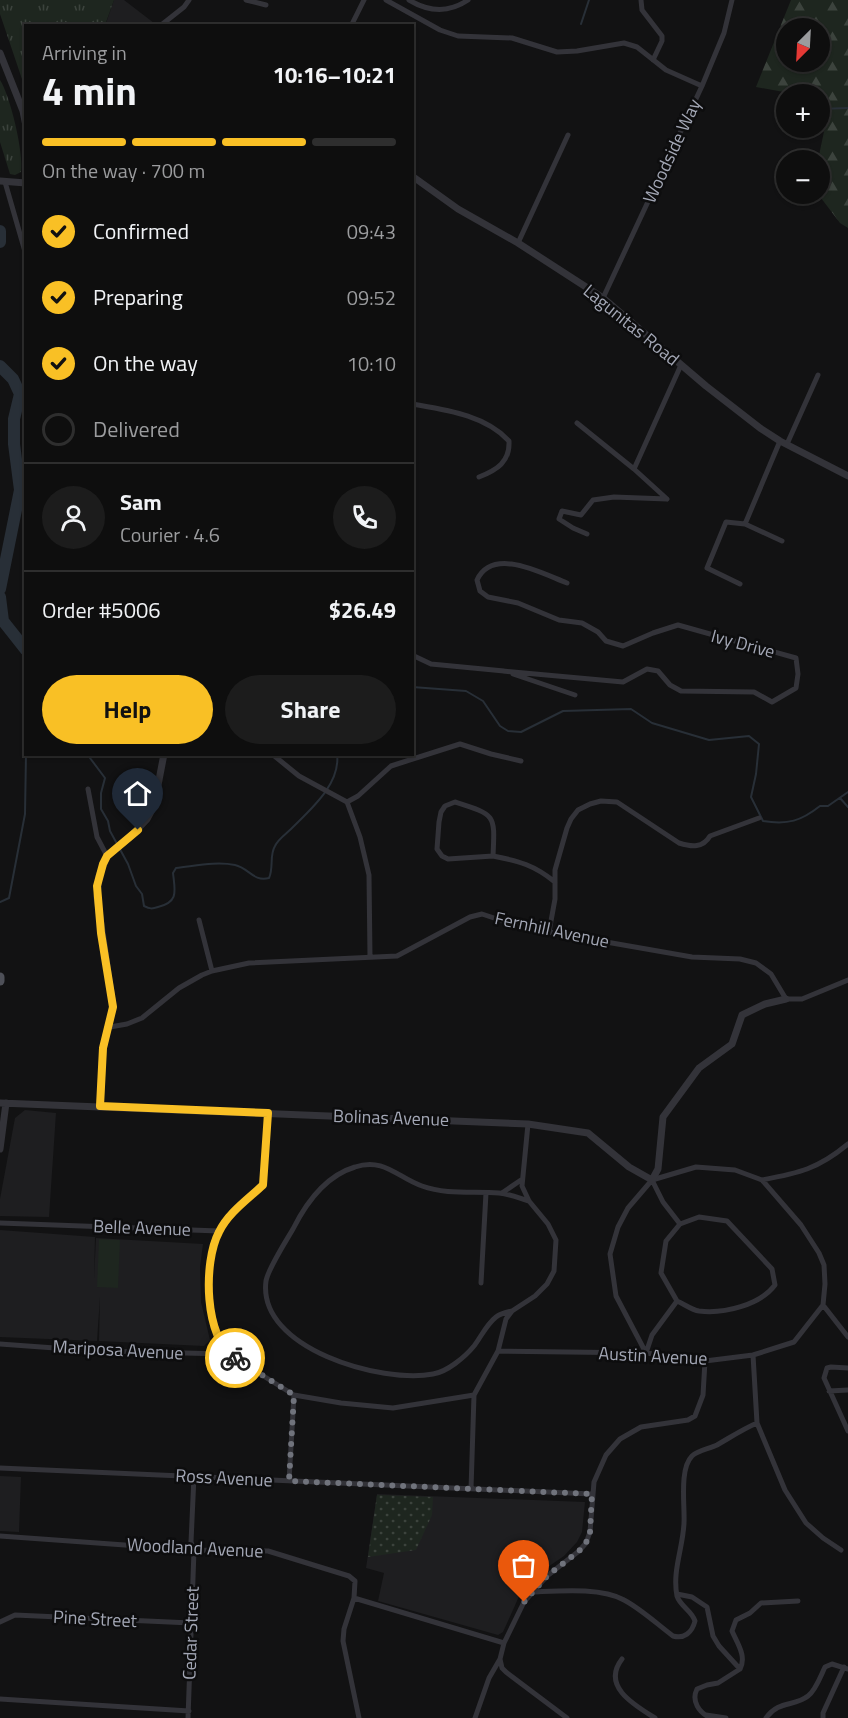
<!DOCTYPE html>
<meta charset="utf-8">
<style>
:root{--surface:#0e0e0e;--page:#1c1c1c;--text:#f1f3f6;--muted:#9b9c9e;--line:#2e2e2e;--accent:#f9c025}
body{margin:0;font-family:"Titillium Web",sans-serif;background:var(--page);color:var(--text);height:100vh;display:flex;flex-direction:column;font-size:22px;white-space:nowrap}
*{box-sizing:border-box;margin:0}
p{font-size:20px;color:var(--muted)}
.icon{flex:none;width:33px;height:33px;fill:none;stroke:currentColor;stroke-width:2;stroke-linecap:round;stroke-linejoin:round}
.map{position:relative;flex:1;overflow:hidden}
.sheet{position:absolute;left:24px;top:24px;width:390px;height:732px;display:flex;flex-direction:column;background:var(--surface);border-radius:0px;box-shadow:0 2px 4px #0004,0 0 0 2px var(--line)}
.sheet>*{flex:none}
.needle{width:39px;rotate:204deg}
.fabs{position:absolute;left:776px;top:18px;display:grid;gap:12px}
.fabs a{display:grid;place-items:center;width:54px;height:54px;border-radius:50%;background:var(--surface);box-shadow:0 2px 4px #0004,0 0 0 2px var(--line);font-size:30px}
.pin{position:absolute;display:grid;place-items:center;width:51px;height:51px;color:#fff;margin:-62px -26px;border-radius:50% 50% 50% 0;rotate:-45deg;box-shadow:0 0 6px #0007}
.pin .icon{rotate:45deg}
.courier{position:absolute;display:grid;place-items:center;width:60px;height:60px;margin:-30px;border:4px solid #f9c025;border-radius:50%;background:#fff;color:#222;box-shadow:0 2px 8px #0007}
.overview em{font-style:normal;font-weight:700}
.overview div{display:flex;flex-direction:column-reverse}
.overview{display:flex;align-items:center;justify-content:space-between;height:102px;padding:0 18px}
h1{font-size:39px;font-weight:700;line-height:45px}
.bar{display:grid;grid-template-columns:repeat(4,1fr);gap:9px 6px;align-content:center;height:72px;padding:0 18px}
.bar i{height:8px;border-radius:4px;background:var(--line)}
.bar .selected{background:var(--accent)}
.bar p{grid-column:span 4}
.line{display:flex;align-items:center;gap:15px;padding:0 18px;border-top:2px solid var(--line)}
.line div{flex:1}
.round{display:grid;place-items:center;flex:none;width:63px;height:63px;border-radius:32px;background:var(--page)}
ol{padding:0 18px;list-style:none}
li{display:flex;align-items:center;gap:18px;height:66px}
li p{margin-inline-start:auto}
li .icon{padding:6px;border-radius:50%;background:var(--accent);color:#111;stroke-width:4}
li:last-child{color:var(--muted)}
li i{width:33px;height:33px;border:3px solid var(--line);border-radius:50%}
.action{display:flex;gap:12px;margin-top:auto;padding:12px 18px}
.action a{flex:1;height:69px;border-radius:36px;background:var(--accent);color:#111;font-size:24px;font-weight:700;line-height:69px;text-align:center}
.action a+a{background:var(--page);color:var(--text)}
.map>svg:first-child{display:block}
.built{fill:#1e1e20}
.grass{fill:url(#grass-dots)}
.forest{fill:url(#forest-firs);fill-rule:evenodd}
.park{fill:url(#park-tufts)}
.pitch{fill:#1e261f}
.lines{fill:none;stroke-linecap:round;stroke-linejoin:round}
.stream{stroke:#282f37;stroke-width:2}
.river{stroke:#282f37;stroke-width:12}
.minor{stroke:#333339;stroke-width:5}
.tertiary{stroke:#333339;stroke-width:7}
.primary{stroke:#4e5058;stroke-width:9}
.done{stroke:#70737c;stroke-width:6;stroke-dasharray:0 10.8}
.route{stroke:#f9c025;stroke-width:8}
.labels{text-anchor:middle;stroke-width:5;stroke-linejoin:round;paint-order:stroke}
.street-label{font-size:18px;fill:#a3a7b5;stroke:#0d0d0e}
</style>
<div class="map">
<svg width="848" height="1718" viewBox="0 0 848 1718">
<defs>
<pattern id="grass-dots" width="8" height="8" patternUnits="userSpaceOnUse" patternTransform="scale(1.5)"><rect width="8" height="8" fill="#1e261f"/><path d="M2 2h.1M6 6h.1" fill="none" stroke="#3c433d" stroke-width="1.8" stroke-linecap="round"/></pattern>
<pattern id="forest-firs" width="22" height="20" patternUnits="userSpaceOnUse" patternTransform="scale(1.5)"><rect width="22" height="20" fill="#1e261f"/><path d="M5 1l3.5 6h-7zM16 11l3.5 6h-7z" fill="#3c433d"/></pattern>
<pattern id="park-tufts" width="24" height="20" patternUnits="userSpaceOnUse" patternTransform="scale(1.5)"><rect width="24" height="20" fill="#1e261f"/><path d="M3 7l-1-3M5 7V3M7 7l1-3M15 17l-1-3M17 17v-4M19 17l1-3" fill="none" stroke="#3c433d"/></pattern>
</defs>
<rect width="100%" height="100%" fill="#121213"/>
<path class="built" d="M114,0H124L154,23V26H105Z
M25,1110L56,1113L49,1217L0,1216V1199L15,1118Z
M0,1230L95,1237L94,1279L96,1238L203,1244L200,1267L201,1302L210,1340L204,1346L99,1341L100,1297L97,1341L0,1337Z
M0,1476L21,1477L19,1532L0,1531Z
M377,1494L478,1498L585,1502L582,1532L577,1542L564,1556L539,1573L521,1592L503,1632L498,1635L378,1601L384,1573L366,1568Z"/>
<path class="grass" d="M377,1495L433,1497L432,1515L416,1550L368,1557Z"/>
<path class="forest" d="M791,0H848V228L840,223L818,194V160L825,127L819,112V94H795L756,87ZM786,28H819V62H786Z"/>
<path class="park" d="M0,0H114L105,25L26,26L25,88L0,14Z
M0,80C10,95 24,153 21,172L15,175L10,174L0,142Z"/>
<path class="pitch" d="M99,1239L120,1240L118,1288L97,1287Z"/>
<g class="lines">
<path class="stream" d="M581,24L589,0
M819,109L848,108
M412,687L466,691L483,701L500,726L508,731L521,732L563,711L631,709L652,723L709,740L749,736L759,744L756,774L751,797L763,821C788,825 801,821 820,806H828L848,792
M26,695L24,717L26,745
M87,754L105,778L101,793V809L108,821L110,831L128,864L136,886L142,894L144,906C150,909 152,909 158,907C179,902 175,891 173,873L176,868C195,866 216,861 235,865C249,868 253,882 269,878C274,867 269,856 275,846C278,839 286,834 291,829C310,810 341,784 337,754
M840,798L848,807
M0,902L9,898L25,814L26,754"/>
<path class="river" d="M0,231V242
M0,366L13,379L20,394L14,419V444L20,490L0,589
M0,597L3,621L26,650"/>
<path class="minor" d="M246,0L266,5
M386,0L440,30L458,36L512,38L557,52L577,51L624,43L637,47L666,70L702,86
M409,0C429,12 449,13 468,0
M641,0L642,10L662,36V41L653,60
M160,26L184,7L189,0
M351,26L364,0
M5,182L26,255
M518,243L568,135
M603,298L702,86L724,33L732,0
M412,404C446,410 485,415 509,441C510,462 497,470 479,477
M577,423L634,469L667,499
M787,444L818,375
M634,469L681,365
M745,524L782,541
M587,534L573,528L559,519L562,511L581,515L593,500L614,497L667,499
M740,584L707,568L726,522L745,524L780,441
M412,655L431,664L504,671
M503,671L623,682L647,669L658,671L670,685L681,691L754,692L772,702L796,688L798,674L796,658L678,625L653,633L623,646L606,641L598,632L582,623L559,620L518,603L488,597L480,591L477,580C493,546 543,574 567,583
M513,674L575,695
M272,754L299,776L347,802L360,837L369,875L370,957
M88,789L97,837L107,856
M347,802L358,796L391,766L460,744L491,754L521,761
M455,802C496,815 495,814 493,856L448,859L442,856L437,849L439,822L441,812L445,806Z
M493,856C519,861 534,865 555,882
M199,920L212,971
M549,932L555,899V870L567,828L571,819L578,810L590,804L601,801L617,802L679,843C692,847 703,848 710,836L759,818
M110,1027L127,1024L142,1018L179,988L202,975L212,971L249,963L397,956L470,917L482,914L512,924L549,932L692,957L740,959L756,963L771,974L786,999H802L848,980
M652,1180L696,1167L735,1170L762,1180L801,1225L819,1253L824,1265L825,1284L823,1305L848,1337
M762,1180C799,1173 818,1169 848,1144
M502,1193L521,1180
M0,1223L219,1231L235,1211L263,1185L268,1113
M219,1231C203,1272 206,1316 228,1354
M481,1283L486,1193
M677,1301L661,1273L666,1241L680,1224
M512,1311C507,1312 500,1314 496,1317C486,1325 481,1337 474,1346C465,1357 447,1372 433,1374C383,1384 257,1349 266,1281C268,1269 286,1241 293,1229C306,1203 325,1176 355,1167C384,1157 398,1178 422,1186C447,1195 473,1191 499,1193C509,1194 519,1198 529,1201
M0,1344L96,1351L228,1354L294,1395L341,1403L393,1408L474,1395
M498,1351L646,1353L705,1361L753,1355L794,1342L823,1305
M646,1353L652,1335L677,1301C684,1304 692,1310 699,1311C724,1314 760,1305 775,1285L772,1269L727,1221L699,1217L680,1224L663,1202L652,1180
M646,1353L616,1296L610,1254L618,1227L628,1208L652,1180
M753,1355L757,1423L785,1490L806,1523L823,1538L841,1550
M848,1368L831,1367L827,1368L824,1378L848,1431
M829,1391L848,1390
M0,1468L592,1494
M289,1481L294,1395
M471,1489L474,1395L498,1351L506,1319L512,1311L535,1296L547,1284L554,1271L556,1240L548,1224L529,1201L522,1186L528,1124
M0,1536L194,1550L268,1551L349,1576L355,1581L354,1598L504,1643
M532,1592C558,1591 601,1587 624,1600C641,1609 657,1624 673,1636C684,1639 692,1633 695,1621C692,1611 680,1606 677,1596C672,1571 683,1548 684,1523C685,1506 679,1469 692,1456C698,1450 709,1449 717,1445C731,1437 743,1429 757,1423
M677,1594L692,1597L707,1607L713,1636L719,1646L740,1669
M354,1598L344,1629L343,1641L359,1718
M0,1622L15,1615L191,1623
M500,1659L502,1668L506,1672L567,1718
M622,1659C601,1686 634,1705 655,1718
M740,1669C747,1656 737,1643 732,1631L736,1620L750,1613L761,1603L798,1601
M0,1699L189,1711
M706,1715L726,1718
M188,1718L194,1550L191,1542L194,1476
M475,1718L489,1678L500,1659L504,1643L524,1602L547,1576L579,1551L586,1543L590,1532L594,1482L606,1455L620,1439L641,1427L688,1420L695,1416L703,1395L705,1361
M711,1718C699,1713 691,1701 697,1689L707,1685L718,1683L740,1669
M766,1718C779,1700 794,1707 808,1696C816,1690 821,1675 825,1667L832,1664L848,1669
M823,1718V1713L844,1667"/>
<path class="tertiary" d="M0,53L23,111L26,126
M412,176L458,209L518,243L603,298L706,386L760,428L780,441L848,476
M0,181L26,183
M0,1103L528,1124L588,1133L629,1167L652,1180L658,1169L663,1117L699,1068L732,1044L742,1015L765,1004L786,999
M100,1106L103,1049L113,1007L97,897L99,876L107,856L130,837L147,819L154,806L164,754
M0,1149L6,1103"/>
<path class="primary" d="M0,977V981"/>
</g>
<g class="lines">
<path class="done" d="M235,1358L294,1395L289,1481L592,1494L590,1532L586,1543L579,1551L547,1576L524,1602"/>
<path class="route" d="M138,830L107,856L103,864L97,886L101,933L113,1007L103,1048L100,1106L268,1113L263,1185C248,1199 228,1213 219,1232C203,1262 204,1339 235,1358"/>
</g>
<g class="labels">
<g class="street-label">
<text transform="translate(672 151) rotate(-65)" y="6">Woodside Way</text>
<text transform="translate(631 325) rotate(39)" y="6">Lagunitas Road</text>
<text transform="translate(743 644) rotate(15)" y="6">Ivy Drive</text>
<text transform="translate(552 930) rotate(12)" y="6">Fernhill Avenue</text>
<text transform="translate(391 1118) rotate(2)" y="6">Bolinas Avenue</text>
<text transform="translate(142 1228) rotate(2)" y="6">Belle Avenue</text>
<text transform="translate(118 1350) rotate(3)" y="6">Mariposa Avenue</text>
<text transform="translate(653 1356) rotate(3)" y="6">Austin Avenue</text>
<text transform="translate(224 1478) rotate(3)" y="6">Ross Avenue</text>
<text transform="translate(195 1548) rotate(3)" y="6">Woodland Avenue</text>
<text transform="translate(95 1619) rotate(3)" y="6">Pine Street</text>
<text transform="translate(191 1633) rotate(-88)" y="6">Cedar Street</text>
</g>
</g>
</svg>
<div class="fabs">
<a><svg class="needle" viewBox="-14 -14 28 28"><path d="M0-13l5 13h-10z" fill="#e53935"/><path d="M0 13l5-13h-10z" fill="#9b9c9e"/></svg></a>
<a>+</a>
<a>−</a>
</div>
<div class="pin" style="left:524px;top:1602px;background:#ea580c"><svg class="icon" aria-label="bag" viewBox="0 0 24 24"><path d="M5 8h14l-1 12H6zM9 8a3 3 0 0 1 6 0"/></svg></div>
<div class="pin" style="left:138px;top:830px;background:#1f2937"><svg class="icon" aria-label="home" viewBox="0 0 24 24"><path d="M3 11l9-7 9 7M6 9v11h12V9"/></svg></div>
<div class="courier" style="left:235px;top:1358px"><svg class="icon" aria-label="bike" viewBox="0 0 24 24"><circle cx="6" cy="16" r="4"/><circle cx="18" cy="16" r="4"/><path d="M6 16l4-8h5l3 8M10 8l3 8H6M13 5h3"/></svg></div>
<section class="sheet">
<div class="overview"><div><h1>4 min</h1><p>Arriving in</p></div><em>10:16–10:21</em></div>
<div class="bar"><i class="selected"></i><i class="selected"></i><i class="selected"></i><i></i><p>On the way · 700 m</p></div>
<ol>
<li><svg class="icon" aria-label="check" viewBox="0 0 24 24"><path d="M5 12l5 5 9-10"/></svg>Confirmed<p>09:43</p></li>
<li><svg class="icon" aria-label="check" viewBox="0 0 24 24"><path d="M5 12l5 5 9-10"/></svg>Preparing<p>09:52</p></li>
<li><svg class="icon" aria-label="check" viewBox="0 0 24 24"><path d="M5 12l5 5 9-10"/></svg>On the way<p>10:10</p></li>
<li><i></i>Delivered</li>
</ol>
<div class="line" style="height:108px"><a class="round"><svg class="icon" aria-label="person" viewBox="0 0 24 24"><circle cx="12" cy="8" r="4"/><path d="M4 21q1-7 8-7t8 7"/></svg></a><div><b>Sam</b><p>Courier · 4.6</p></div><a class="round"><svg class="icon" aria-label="phone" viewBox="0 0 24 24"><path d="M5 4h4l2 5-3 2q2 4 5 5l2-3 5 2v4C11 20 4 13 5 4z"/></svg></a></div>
<div class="line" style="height:78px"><div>Order #5006</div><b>$26.49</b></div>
<div class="action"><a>Help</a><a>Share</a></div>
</section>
</div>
